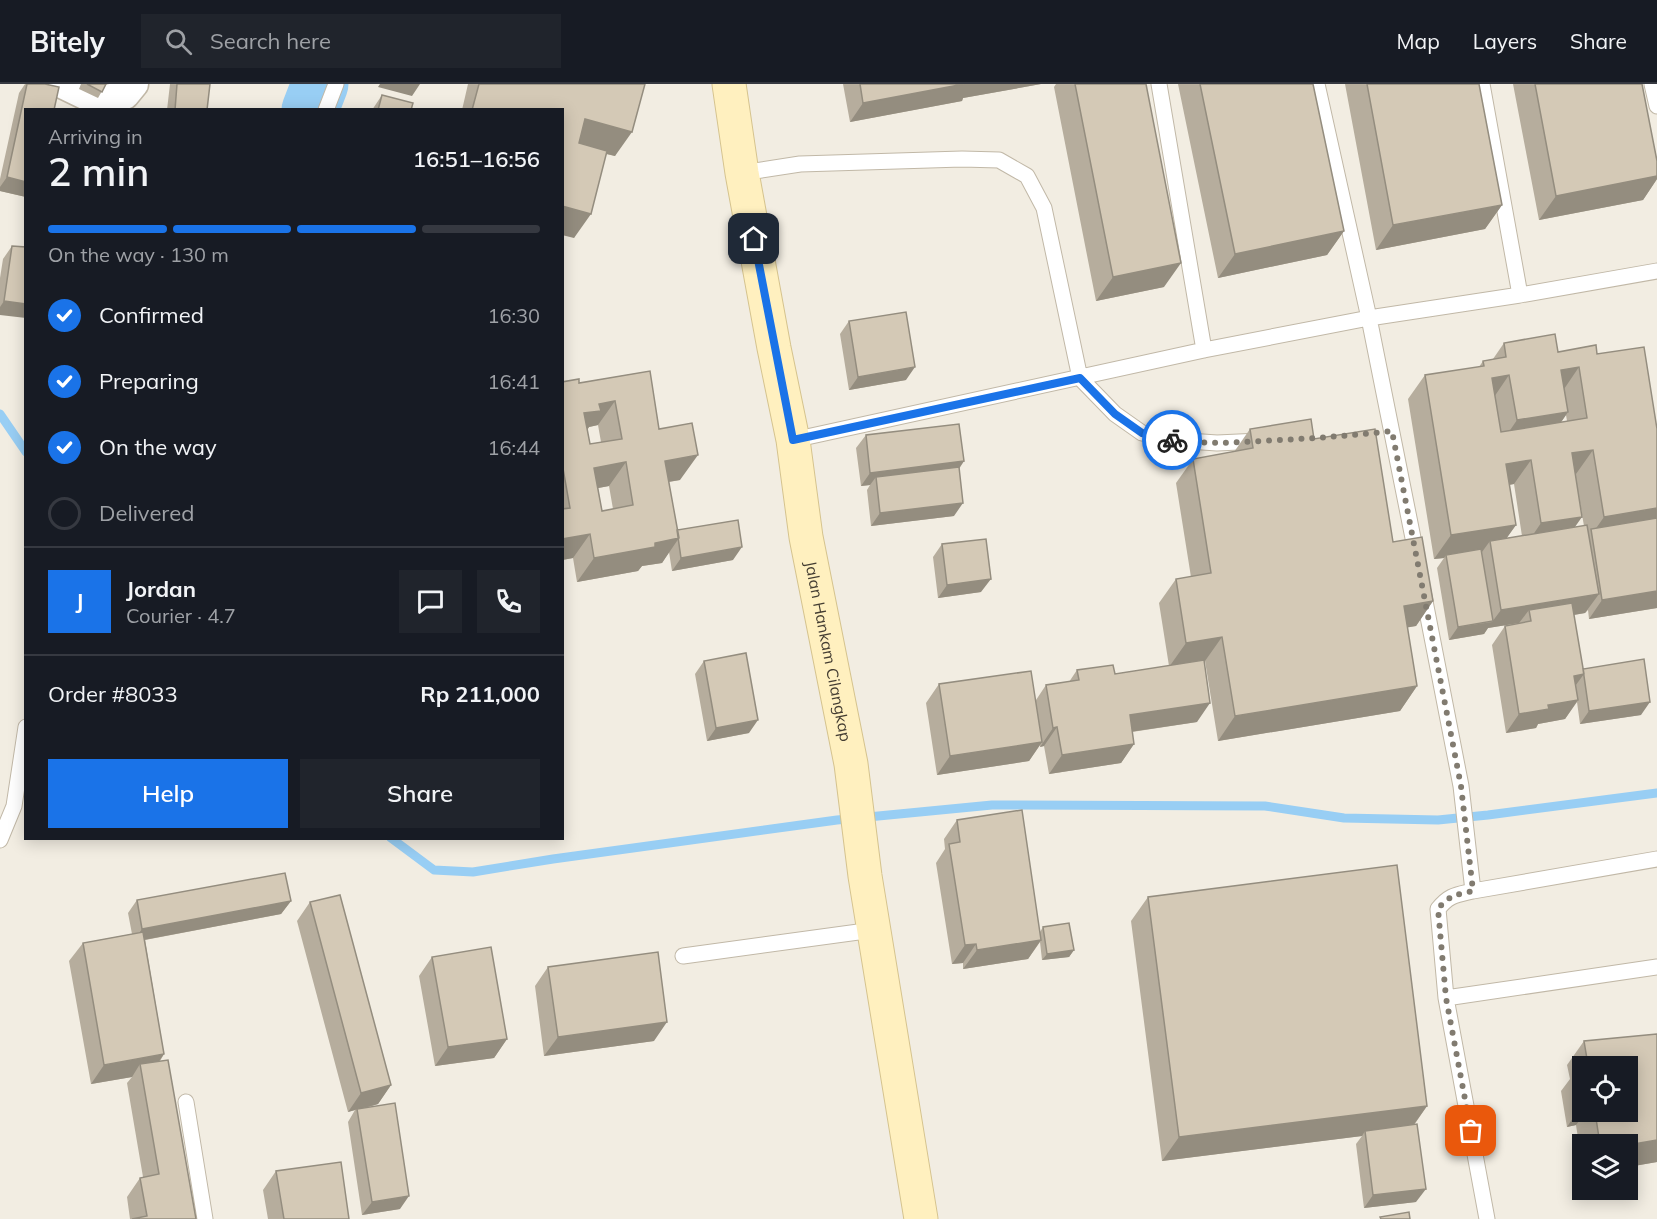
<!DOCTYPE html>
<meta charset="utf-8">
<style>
:root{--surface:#171b24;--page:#20242c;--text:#f1f3f6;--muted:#9ea1a6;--line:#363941;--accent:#1a73e8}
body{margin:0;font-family:Mulish,sans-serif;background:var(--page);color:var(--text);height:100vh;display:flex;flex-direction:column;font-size:22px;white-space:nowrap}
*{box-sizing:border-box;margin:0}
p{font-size:20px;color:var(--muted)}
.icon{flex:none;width:33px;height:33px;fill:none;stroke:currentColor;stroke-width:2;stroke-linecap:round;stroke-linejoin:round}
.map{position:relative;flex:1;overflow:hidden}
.side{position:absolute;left:24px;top:24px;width:540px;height:732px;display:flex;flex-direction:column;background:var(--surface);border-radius:0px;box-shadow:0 3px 15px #0003}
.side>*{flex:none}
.buttons{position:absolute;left:1572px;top:972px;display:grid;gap:12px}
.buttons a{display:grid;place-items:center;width:66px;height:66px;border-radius:0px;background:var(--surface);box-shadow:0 3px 15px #0003;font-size:30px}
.pin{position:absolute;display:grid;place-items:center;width:51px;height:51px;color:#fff;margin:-26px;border-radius:12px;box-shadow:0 3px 9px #0006}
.courier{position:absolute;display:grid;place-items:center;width:60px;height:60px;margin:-30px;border:4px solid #1a73e8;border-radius:50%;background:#fff;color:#222;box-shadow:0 2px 8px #0007}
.headline em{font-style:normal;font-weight:600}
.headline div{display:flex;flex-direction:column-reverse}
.headline{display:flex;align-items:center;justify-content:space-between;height:102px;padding:0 24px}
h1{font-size:39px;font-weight:600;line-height:45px}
.bar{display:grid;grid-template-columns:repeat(4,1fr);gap:9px 6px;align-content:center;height:72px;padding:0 24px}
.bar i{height:8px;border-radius:4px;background:var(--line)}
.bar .active{background:var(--accent)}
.bar p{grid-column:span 4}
.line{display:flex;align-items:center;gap:15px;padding:0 24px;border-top:2px solid var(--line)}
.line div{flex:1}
.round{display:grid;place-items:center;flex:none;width:63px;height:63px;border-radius:0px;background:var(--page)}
ol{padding:0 24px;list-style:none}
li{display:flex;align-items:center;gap:18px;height:66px}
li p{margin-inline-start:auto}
li .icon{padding:6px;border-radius:50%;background:var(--accent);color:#fff;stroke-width:4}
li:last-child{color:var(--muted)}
li i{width:33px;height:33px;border:3px solid var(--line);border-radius:50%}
.cta{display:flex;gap:12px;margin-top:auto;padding:12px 24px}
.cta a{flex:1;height:69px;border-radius:0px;background:var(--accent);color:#fff;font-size:24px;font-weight:600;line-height:69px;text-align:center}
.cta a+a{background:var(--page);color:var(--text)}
header{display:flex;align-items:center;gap:36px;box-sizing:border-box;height:84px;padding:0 30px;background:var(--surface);border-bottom:2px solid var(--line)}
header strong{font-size:28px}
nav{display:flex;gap:33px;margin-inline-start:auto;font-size:21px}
.search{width:420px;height:54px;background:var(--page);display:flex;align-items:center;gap:15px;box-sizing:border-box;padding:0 21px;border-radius:0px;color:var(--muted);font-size:22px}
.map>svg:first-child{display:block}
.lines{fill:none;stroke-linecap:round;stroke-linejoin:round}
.stream{stroke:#98cef4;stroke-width:9}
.river{stroke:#98cef4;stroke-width:57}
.lane-casing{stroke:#c1b8a7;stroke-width:17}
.street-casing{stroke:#c1b8a7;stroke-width:31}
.secondary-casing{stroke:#d5c38e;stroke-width:35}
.lane{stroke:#fff;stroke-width:15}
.street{stroke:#fff;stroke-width:28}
.secondary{stroke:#fff0bf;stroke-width:33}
.wall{fill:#b6ad9d;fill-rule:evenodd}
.shaded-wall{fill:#948d7f}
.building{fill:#d4c9b6;stroke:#948d7f;stroke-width:1.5;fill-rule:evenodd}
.done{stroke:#817b70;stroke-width:6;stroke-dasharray:0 10.8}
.route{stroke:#1a73e8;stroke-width:8}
.labels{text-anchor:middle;stroke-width:5;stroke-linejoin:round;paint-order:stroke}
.street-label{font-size:16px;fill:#443d32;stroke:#fff}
</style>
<header>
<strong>Bitely</strong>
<div class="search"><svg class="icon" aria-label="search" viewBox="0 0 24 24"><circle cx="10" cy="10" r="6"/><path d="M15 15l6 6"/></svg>Search here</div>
<nav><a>Map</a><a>Layers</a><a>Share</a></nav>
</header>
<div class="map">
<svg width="1657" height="1135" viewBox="0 0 1657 1135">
<rect width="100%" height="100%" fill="#f2ede2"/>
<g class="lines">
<path class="stream" d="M0,330L26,368
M391,754L434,786L473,788L553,775L837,736L992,721L1265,722L1344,734L1438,736L1488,731L1657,709"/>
<path class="river" d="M310,26L320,0"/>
<defs>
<path id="lane" d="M1159,0L1204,266
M1482,0L1520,211
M1652,0L1657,22
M326,26L336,0
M742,89L800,80L962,75L999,76L1027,92L1044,124L1080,294L1115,330L1142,349L1174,356L1217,359L1260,357
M793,356L1204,266L1369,234L1317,0
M1417,474L1369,234L1520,211L1657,187
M1423,507L1461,702L1473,807C1456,811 1449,811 1438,825L1446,914L1487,1135
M0,756L14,722L26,643
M1473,807L1657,775
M683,872L873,846
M1446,914L1657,883
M186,1018L205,1135"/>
<path id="street" d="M62,0L97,17L125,11L134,0"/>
<g id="secondary">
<path id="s1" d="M729,0L742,89L774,264L793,356L806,453L851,680L865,792L921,1135"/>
</g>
</defs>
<use href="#lane" class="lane-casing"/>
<use href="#street" class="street-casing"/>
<use href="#secondary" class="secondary-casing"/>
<use href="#lane" class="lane"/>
<use href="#street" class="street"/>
<use href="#secondary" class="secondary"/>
</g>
<path class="wall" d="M25,0H45L26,113L0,107V95L19,9Z
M81,0H106L98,14L79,5Z
M170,0H210L207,26H167Z
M468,0H645L615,72L606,70L574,154L562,26H462Z
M843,0H1041L963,14L962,17L850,38Z
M1056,0H1146L1164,203L1096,217L1054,3Z
M1178,0H1313L1344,147L1327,171L1218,194Z
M1345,0H1479L1502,121L1485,145L1376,166Z
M1513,0H1642L1657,77V95L1643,116L1539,136Z
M382,11L411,26H372Z
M12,162L26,163L0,231V194L3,175Z
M849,237L906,296L849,306L840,250Z
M1504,259L1558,268L1597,270L1657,524L1589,535L1588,526L1585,529L1574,531L1583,585L1641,631L1580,640L1577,618L1565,635L1538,640L1536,644L1506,649L1492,561L1505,542L1519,539L1488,544L1484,550L1449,556L1437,484L1444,474L1434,475L1408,315L1425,291L1479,283L1483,277L1493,275ZM1566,331L1567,337L1561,338ZM1575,390L1584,442L1575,443ZM1514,400L1522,452L1506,454L1516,441L1509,401Z
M650,287L659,345L680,396L669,398L677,446L733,476L672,487L669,468L662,479L642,482L638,487L577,498L573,474L562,476V298L579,299ZM598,341L601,358L590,360L587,346L589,343ZM609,402L613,425L602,427L598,404Z
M1250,345L1314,355L1393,458L1433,517L1416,542L1407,543L1417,602L1400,627L1218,657L1205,577L1197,638L1132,648L1134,660L1121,679L1049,690L1044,662L1040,663V661L1029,677L937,691L926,619L939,600L1036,616L1046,601L1069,598L1077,586L1115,590L1169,582L1159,519L1176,495L1191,493L1176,399L1193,375L1234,368Z
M866,351L964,377L959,385L954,432L871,442L867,406L870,401L861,402L856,364Z
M942,460L981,508L938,514L933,473Z
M704,577L749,649L707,657L695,590Z
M957,736L1040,848L1043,843L1074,866L1069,873L1042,876L1040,858L1028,875L963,885V879L952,880L936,779L945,765L944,755Z
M1148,813L1427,1022L1414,1041L1416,1118L1364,1124L1356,1060L1362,1052L1162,1077L1131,837Z
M137,816L291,817L281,830L145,856L164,970L160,977L196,1135H130L127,1113L140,1094L143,1093L127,999L132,993L91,1000L69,877L83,859L132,850L128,829Z
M310,818L391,1001L378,1020L369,1023L400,1125L362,1131L348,1038L355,1026L348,1028L297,837Z
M432,873L507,955L494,974L435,982L419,892Z
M548,883L654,957L544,972L535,902Z
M1657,950V1078L1628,1083V1060H1582V1080L1576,1041L1567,1043L1561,1007L1570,995L1567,981L1584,957ZM1582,982L1628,1028H1582Z
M276,1087L349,1135H268L263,1106Z"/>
<path class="shaded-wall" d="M380,0H420L412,12L378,3Z
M964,0H1041L963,14L962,17L850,38L863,19Z
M585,35L632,48L615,72L568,60Z
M1657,92V95L1643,116L1539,136L1556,112Z
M7,93L26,98V113L0,107V103Z
M1502,121L1485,145L1376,166L1393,141Z
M562,122L591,130L574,154L562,151Z
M1344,147L1327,171L1218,194L1235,170Z
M1181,179L1164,203L1096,217L1113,193Z
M4,217L26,220V234L0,231V223Z
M915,283L906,296L849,306L858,293Z
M1579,283L1562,308L1561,286Z
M1509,291L1492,316V294Z
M615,317L598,341L589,343L584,351V329L599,320Z
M1568,328L1551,353L1500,361L1517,336Z
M1593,366L1576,390L1555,393L1572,369Z
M698,371L680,396L648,401L665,377Z
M1531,376L1514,400L1489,404L1506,380Z
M964,377L955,390L876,393L870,401L861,402L870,389Z
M626,378L609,402L577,408L594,384Z
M963,419L954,432L871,442L880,429Z
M1657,424V440L1592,450L1604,433Z
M1582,433L1565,457L1524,464L1541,439Z
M1516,441L1499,465L1490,457L1482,468L1446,471L1444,474L1434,475L1451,451Z
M590,450L573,474L562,476V455Z
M679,454L662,479L642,482L638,487L577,498L594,474L655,459Z
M742,463L733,476L672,487L681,474Z
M991,495L981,508L938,514L947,501Z
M1657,507V524L1589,535L1602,516Z
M1599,510L1585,529L1531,538L1529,526L1519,539L1488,544L1484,550L1449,556L1458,543L1492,538L1501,526Z
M1433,517L1416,542L1387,547L1404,522Z
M1222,553L1205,577L1169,583L1186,559Z
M1584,590L1570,609L1574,592Z
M1417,602L1400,627L1218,657L1235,632Z
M1578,616L1565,635L1538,640L1536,644L1506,649L1519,630L1548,621Z
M1650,618L1641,631L1580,640L1589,627Z
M1210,619L1197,638L1116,650L1130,631Z
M758,636L749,649L707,657L716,644Z
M1057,643L1044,662L1040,663L1053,644Z
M1042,658L1029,677L937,691L950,672Z
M1134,660L1121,679L1049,690L1062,671Z
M291,817L281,830L133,858L142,845Z
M1041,856L1028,875L963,885L977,866Z
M976,860L963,879L952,880L965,861Z
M1074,866L1069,873L1042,876L1047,870Z
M667,938L654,957L544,972L558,953Z
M507,955L494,974L435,982L448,963Z
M164,970L151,989L140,980L132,993L91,1000L104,981Z
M391,1001L378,1020L357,1026V1025L355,1026L348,1028L361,1009Z
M1582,1020V1028H1586L1576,1041L1567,1043Z
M1427,1022L1410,1046L1365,1047L1362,1052L1162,1077L1179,1053Z
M1657,1056V1078L1628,1083V1061Z
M1426,1105L1416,1118L1364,1124L1373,1111Z
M409,1112L400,1125L362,1131L372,1118Z"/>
<path class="building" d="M27,0H45L59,3L54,26H26V98L7,93Z
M87,0H106L102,8Z
M177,0H210L207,26H175Z
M479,0H645L632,48L585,35L579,59L607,67L591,130L562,122V26H472Z
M860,0H964L863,19Z
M1075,0H1146L1181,179L1113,193Z
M1200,0H1313L1344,147L1235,170Z
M1367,0H1479L1502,121L1393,141Z
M1535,0H1642L1657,77V92L1556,112Z
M382,11L413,19L411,26H378Z
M12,162L26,163V220L4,217Z
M906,228L915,283L858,293L849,237Z
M1555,250L1558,268L1596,261L1597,270L1644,263L1657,345V424L1604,433L1593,366L1572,369L1582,433L1541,439L1531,376L1506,380L1516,441L1451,451L1425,291L1484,282L1483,277L1506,273L1504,259ZM1579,283L1587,334L1501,348L1492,294L1509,291L1517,336L1568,328L1561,286Z
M650,287L659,345L692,339L698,371L665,377L679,454L655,459V463L594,474L590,450L562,455V425L570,424L562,379V298L579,295V299ZM615,317L622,355L590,360L584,329L601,327L599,320ZM626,378L633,421L602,427L594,384Z
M1311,335L1314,355L1375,345L1393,458L1422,453L1433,517L1404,522L1417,602L1235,632L1222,553L1186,559L1176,495L1211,489L1193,375L1253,364L1250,345Z
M959,340L964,377L870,389L866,351Z
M959,383L963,419L880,429L876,393Z
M1657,434V507L1602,516L1591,445Z
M738,436L742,463L681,474L677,446Z
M1587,441L1599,510L1501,526L1490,457Z
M986,455L991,495L947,501L942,460Z
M1481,465L1493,537L1458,543L1446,471Z
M1572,519L1584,590L1574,592L1578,616L1548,621L1549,625L1519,630L1505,542L1531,537L1529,526Z
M746,569L758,636L716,644L704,577Z
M1644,575L1650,618L1589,627L1583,585Z
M1204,576L1210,619L1130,631L1134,660L1062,671L1057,643L1053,644L1046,601L1079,596L1077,586L1113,581L1115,590Z
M1031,587L1042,658L950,672L939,600Z
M1022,726L1041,856L977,866L976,860L965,861L949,760L960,758L957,736Z
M1397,781L1427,1022L1179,1053L1148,813Z
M285,789L291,817L142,845L137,816Z
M340,811L391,1001L361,1009L310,818Z
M1069,839L1074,866L1047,870L1043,843Z
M143,848L164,970L104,981L83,859Z
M491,863L507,955L448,963L432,873Z
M658,868L667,938L558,953L548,883Z
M1657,950V1056L1628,1061L1600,1060L1595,1028H1628V982H1582V1011L1578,983L1588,981L1584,957Z
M168,976L196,1135H132L147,1132L140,1094L159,1090L140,980Z
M395,1019L409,1112L372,1118L357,1025Z
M1417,1040L1426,1105L1373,1111L1365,1047Z
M341,1078L349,1135H284L276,1087Z
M1409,1128L1410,1135H1381L1380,1133Z"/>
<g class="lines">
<path class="done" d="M1172,356C1201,360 1231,359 1261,357C1305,355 1348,352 1392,347L1461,702L1473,807C1456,811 1449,811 1438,825L1446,914L1471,1047"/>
<path class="route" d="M754,155L793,356L1080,294L1115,330L1142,349L1172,356"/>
</g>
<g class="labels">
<g class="street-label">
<text dy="6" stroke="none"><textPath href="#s1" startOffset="576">Jalan Hankam Cilangkap</textPath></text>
</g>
</g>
</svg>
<div class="buttons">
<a><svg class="icon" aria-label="locate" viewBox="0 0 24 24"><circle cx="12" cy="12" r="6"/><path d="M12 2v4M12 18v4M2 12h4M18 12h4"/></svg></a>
<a><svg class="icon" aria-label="layers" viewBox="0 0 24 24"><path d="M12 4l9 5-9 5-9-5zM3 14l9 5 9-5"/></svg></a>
</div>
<div class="pin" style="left:1471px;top:1047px;background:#ea580c"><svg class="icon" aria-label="bag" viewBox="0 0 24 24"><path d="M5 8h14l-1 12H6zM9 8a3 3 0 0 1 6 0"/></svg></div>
<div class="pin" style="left:754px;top:155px;background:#1f2937"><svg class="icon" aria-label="home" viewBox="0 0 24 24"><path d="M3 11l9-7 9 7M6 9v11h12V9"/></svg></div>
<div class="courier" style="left:1172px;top:356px"><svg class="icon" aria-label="bike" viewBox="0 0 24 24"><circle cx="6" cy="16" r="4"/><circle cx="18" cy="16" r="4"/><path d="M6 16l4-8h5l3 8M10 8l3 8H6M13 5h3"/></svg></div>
<section class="side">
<div class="headline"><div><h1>2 min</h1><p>Arriving in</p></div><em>16:51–16:56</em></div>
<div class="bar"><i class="active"></i><i class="active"></i><i class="active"></i><i></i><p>On the way · 130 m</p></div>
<ol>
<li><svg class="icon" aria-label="check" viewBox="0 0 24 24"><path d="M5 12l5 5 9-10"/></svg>Confirmed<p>16:30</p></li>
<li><svg class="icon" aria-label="check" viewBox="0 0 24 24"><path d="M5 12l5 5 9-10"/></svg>Preparing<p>16:41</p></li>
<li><svg class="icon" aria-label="check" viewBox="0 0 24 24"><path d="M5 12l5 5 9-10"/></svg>On the way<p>16:44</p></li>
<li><i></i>Delivered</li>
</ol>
<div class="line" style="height:108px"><b class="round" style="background:var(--accent);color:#fff">J</b><div><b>Jordan</b><p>Courier · 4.7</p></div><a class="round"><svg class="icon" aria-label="chat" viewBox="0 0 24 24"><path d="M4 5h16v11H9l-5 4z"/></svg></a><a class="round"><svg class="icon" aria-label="phone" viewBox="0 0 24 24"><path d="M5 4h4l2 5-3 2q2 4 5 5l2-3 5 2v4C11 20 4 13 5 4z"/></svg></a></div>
<div class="line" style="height:78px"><div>Order #8033</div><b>Rp 211,000</b></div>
<div class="cta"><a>Help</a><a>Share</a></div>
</section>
</div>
